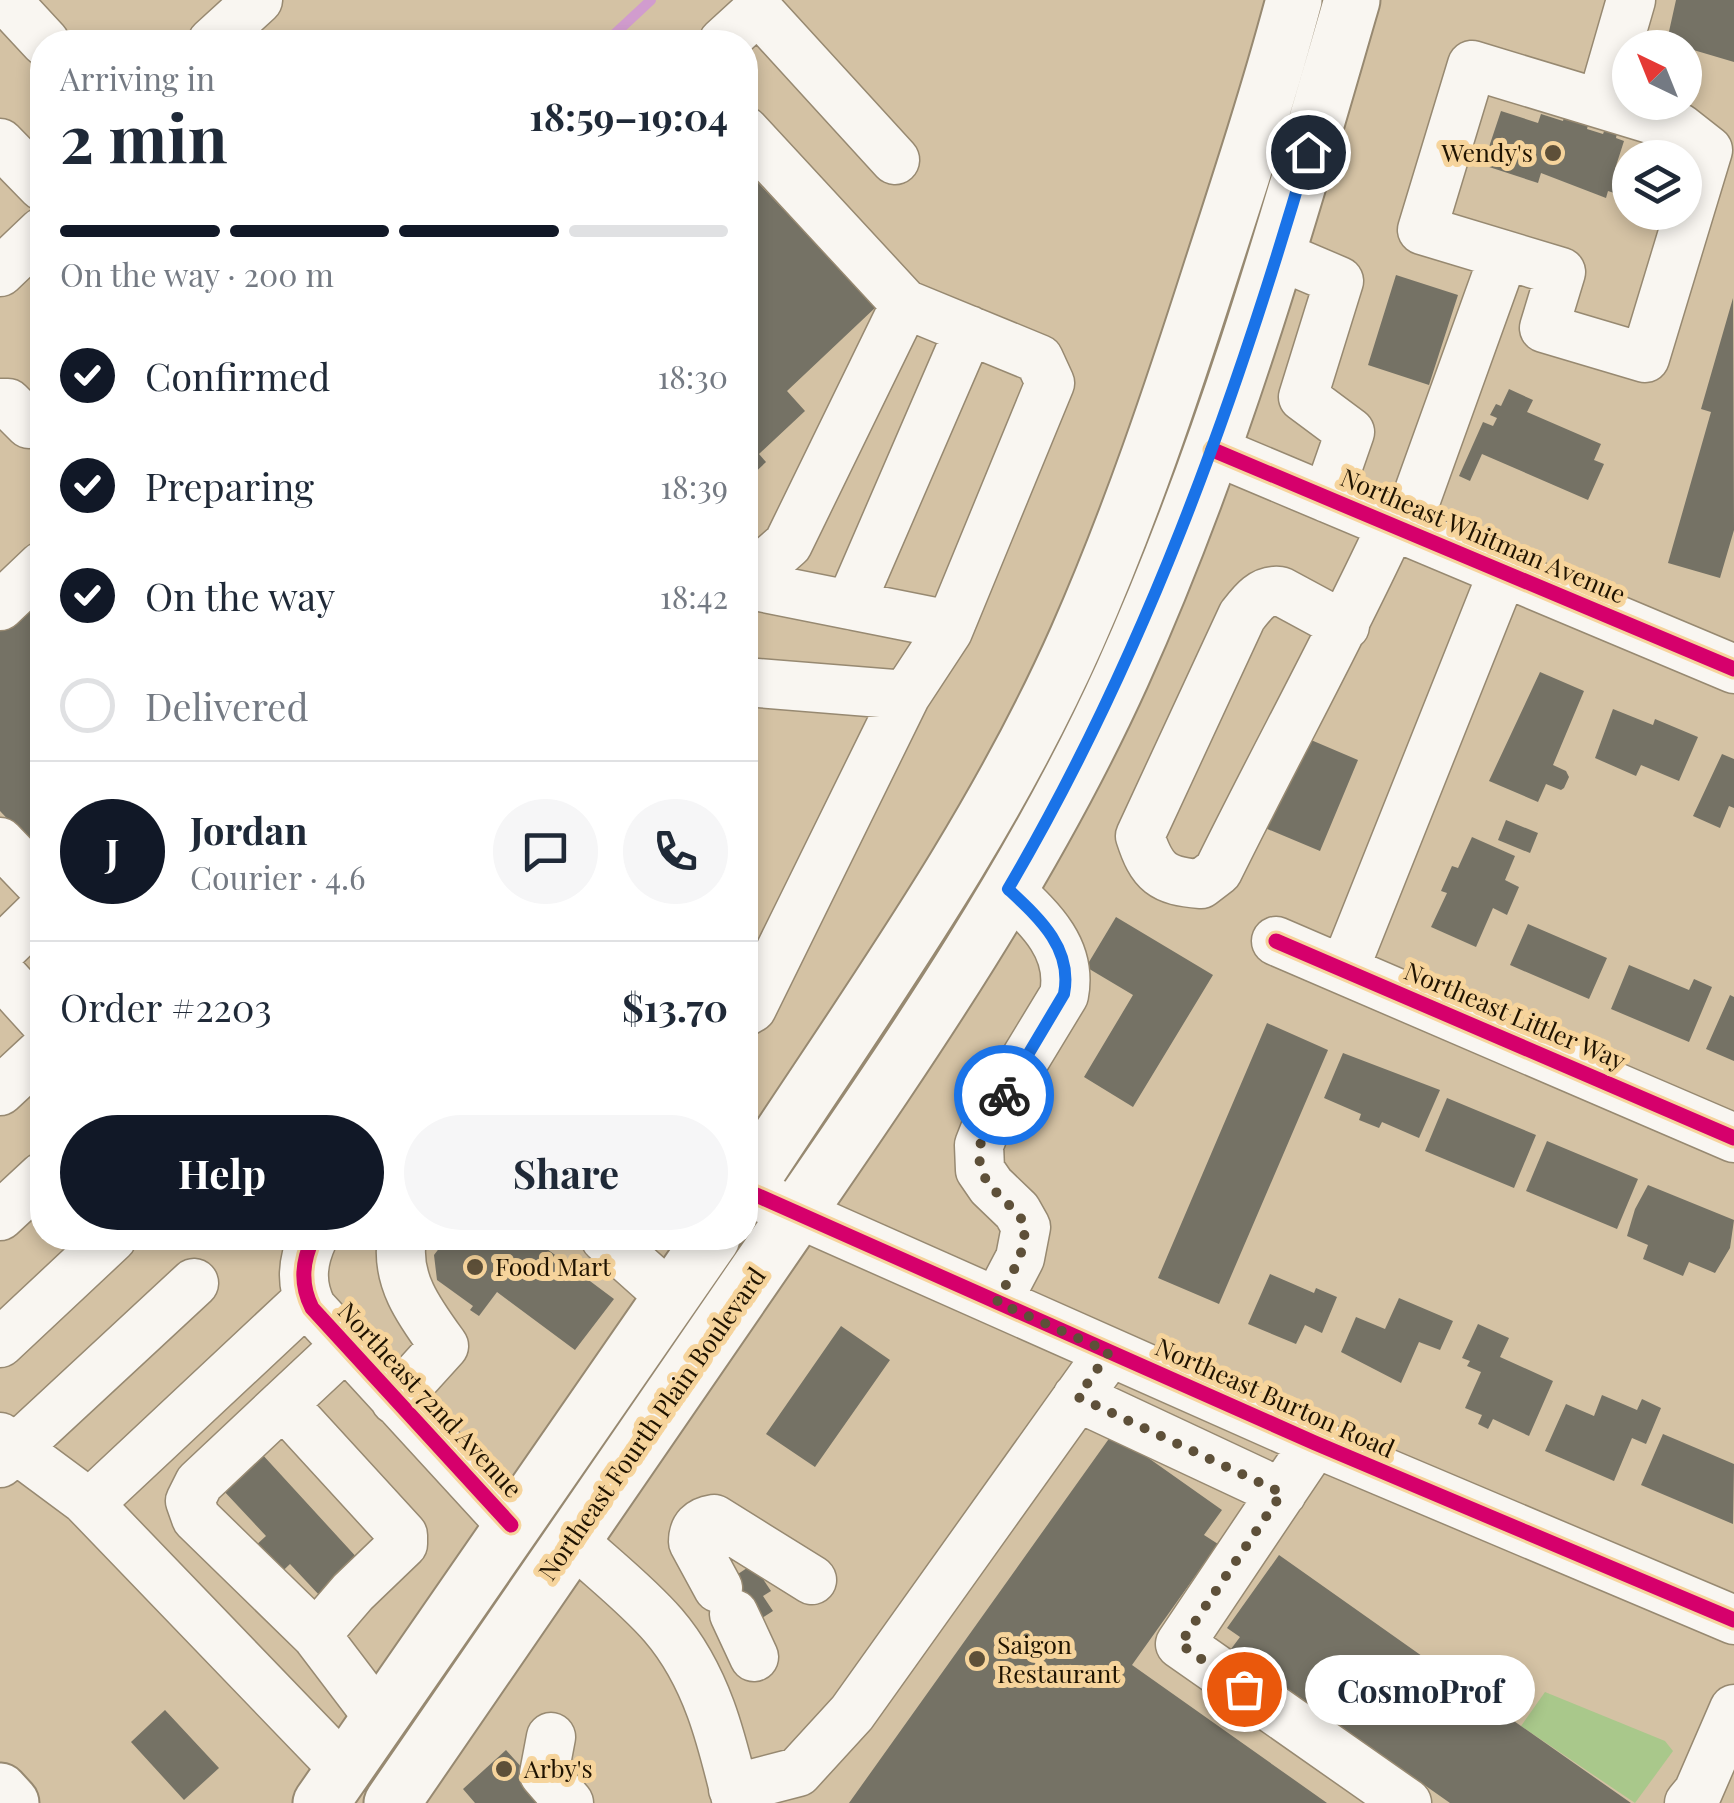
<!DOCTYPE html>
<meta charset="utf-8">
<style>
:root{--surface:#fff;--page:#f6f6f7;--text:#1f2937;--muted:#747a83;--line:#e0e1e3;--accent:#111827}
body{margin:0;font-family:"Playfair Display",serif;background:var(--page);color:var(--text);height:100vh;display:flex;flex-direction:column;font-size:38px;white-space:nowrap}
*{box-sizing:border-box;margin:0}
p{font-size:32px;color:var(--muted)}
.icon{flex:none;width:55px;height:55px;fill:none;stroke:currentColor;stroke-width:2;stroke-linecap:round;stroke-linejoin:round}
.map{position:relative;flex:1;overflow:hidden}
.sheet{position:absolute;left:30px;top:30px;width:728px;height:1220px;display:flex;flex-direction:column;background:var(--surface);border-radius:40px;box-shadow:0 5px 15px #0003}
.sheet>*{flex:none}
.needle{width:65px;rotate:317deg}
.tools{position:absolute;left:1612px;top:30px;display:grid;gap:20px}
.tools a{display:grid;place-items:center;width:90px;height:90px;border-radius:50%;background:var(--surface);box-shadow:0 5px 15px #0003;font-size:50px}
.pin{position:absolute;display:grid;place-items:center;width:85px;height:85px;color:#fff;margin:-42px;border:5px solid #fff;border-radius:50%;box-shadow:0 2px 10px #0007}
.courier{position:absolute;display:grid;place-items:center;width:100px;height:100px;margin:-50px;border:8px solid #1a73e8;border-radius:50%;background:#fff;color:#222;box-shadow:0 2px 12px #0007}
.bubble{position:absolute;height:70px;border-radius:35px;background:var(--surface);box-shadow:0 5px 15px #0003;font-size:32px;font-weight:700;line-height:70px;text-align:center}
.summary em{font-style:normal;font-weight:700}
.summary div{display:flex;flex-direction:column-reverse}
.summary{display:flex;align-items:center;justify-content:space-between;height:170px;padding:0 30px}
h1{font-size:65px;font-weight:700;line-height:75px}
.bar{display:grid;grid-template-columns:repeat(4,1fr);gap:15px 10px;align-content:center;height:120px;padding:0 30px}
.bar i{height:12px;border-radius:8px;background:var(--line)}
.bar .current{background:var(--accent)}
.bar p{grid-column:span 4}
.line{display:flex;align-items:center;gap:25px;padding:0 30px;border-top:2px solid var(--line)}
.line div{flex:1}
.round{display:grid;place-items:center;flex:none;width:105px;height:105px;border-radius:52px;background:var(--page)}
ol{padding:0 30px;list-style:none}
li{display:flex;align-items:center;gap:30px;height:110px}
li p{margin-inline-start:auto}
li .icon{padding:10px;border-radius:50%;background:var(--accent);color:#fff;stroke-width:4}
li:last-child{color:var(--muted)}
li i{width:55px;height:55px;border:5px solid var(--line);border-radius:50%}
.button{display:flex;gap:20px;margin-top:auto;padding:20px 30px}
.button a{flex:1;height:115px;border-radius:60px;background:var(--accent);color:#fff;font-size:40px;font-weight:700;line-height:115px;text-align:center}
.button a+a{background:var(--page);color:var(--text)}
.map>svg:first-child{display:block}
.green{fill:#a9c88b}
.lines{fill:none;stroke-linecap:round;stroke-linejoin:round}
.stream{stroke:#d19cce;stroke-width:10}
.building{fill:#757265}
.minor-casing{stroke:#978971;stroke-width:51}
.major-casing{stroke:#978971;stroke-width:59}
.minor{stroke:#f9f6f1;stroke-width:48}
.major{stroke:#f9f6f1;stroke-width:55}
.cycleway-casing{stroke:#f6d49c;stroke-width:21}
.cycleway{stroke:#d6006c;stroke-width:15}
.done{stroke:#5e5039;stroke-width:10;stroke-dasharray:0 18}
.route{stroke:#1a73e8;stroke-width:12}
.poi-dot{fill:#5e5039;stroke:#f6d49c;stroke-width:4}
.labels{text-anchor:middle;stroke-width:10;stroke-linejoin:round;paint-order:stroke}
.poi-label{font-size:25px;fill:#1f1300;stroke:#f6d49c;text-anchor:start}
.street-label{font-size:25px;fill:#1f1300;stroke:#f6d49c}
</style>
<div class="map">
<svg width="1734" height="1803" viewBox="0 0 1734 1803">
<rect width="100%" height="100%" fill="#d4c2a4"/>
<path class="green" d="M1545,1692L1665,1741L1673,1751L1635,1803L1521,1726Z"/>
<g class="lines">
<path class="stream" d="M606,42L651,0"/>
</g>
<path class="building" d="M1676,0H1734V62L1663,41L1665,35L1668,36Z
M1501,111L1538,123L1541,114L1563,121L1564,117L1588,125L1587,129L1603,134L1605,129L1617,133L1616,138L1624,141L1615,169L1630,174L1626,197L1608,191L1606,198L1541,173L1538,183L1483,165Z
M745,169L876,307L787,391L805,411L759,454L766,462L745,482Z
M1396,275L1458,295L1429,385L1368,365Z
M1733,298L1734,530L1720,578L1668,563L1711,412L1701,409Z
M1509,389L1533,400L1527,412L1601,444L1594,460L1604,464L1588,500L1482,454L1470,481L1459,476L1483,422L1493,426L1497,418L1490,415L1496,404L1501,406Z
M42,576V843L36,849L0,811V616Z
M1540,672L1584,691L1553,765L1566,771L1569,777L1564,788L1561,790L1546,784L1538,802L1489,781Z
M1613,709L1653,725L1655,719L1698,737L1679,781L1641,765L1636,776L1595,758Z
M1304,737L1358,760L1320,851L1265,828Z
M1722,754L1734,759V808L1729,806L1720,828L1693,816Z
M1506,820L1538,833L1530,853L1498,840Z
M1472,837L1515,856L1505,880L1519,887L1507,915L1493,908L1476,947L1431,927L1447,893L1441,891L1452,866L1458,868Z
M1116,917L1213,975L1133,1107L1084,1077L1133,995L1086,967Z
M1528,924L1607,958L1589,999L1510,965Z
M1629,965L1689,990L1694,979L1712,987L1689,1042L1611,1009Z
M1730,995L1734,997V1061L1706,1049Z
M1267,1023L1328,1050L1219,1304L1158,1278Z
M1343,1053L1440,1090L1419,1138L1382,1122L1379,1128L1359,1120L1361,1114L1324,1098Z
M1447,1098L1536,1135L1514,1188L1425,1151Z
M1547,1141L1638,1179L1617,1229L1526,1191Z
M1648,1185L1734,1220L1730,1248L1715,1273L1689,1262L1683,1276L1643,1259L1648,1245L1627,1236L1635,1209Z
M447,1238H538L535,1240L614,1299L575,1350L497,1292L479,1316L470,1310L473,1306L437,1280L434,1255Z
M1270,1274L1314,1293L1316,1288L1337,1297L1322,1333L1305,1325L1296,1344L1248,1324Z
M1399,1298L1453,1321L1440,1350L1419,1342L1401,1383L1341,1352L1356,1317L1385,1329Z
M1478,1324L1509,1338L1500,1357L1553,1381L1529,1436L1493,1419L1488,1429L1478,1424L1482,1415L1465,1408L1481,1372L1467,1366L1470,1361L1462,1358Z
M841,1326L890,1360L815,1467L766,1434Z
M1602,1395L1637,1410L1642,1399L1661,1408L1646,1444L1632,1438L1614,1481L1545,1451L1566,1404L1594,1416Z
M1113,1433L1222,1510L1204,1535L1218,1544L1132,1665L1327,1803H849Z
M1663,1434L1734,1464L1733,1524L1641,1485Z
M261,1453L360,1561L321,1597L290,1564L269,1584L243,1557L266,1536L222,1489Z
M1279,1555L1521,1726L1631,1803H1450L1231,1649L1240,1637L1227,1628Z
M753,1564L771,1591L763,1596L773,1611L749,1626L714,1590Z
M165,1710L219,1768L184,1800L131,1742Z
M506,1750L542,1790L561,1803H475L463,1789Z"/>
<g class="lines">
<defs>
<path id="minor" d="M6,0L45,42
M212,42L258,0
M723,42L758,10L895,160
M1472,65L1680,128L1708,150L1645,358L1544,328L1561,272L1422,230Z
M1601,104L1631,0
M745,131L905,304L788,544L745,582
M0,143L42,186
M1278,255L1339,281L1303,397L1350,432L1327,498
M0,272L42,232
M0,403H8L29,424
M1213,450L1734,669
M1405,530L1504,255
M745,584L950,625
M850,605L969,330
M0,606L42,566
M1345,626L1280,591C1262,589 1252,603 1242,616L1140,836C1152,873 1162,881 1201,884L1218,871C1275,755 1338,642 1392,525
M745,682L906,695
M0,842L42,886
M1276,941L1734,1138
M0,951L42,910
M1344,970L1503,572
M0,973L42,1019
M745,1012L752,1008L906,695L948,631L1050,383L1039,359L905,304
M0,1091L42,1052
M745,1190L1315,1443L1734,1620
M0,1216L42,1177
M313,1238C302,1262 300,1284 312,1308L511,1525
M605,1238L671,1297
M997,1302L1020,1258L1026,1227L1017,1211L991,1186L980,1170L979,1145L990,1117L1064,995C1073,948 1039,918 1008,889
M0,1343L112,1238
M1077,1397L1282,1493
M395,1400L444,1346C420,1313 395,1280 402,1238
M283,1404L345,1346
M0,1437L85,1500L344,1769
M1315,1443L1180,1644L1407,1803
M0,1463L194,1283
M89,1504L308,1299
M572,1540C602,1568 636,1594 663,1625C707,1676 722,1740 737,1803
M718,1588L693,1542C693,1528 700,1521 714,1519L812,1580
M734,1614L754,1657
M316,1635L353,1592L403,1544V1535L283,1404L199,1483L190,1501L196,1518L316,1635L379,1718
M551,1737L544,1774L569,1803
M733,1789L798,1772L852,1713L1109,1353
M1689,1803L1698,1792L1734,1709"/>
<path id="major" d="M745,1190C862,1010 990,835 1077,638C1130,518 1172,393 1212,268C1241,179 1270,90 1294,0
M0,1791L11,1803
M321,1803L712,1238
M392,1803C526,1606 662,1411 796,1215C915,1042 1035,867 1122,675C1220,458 1286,228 1352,0"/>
</defs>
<use href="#minor" class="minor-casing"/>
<use href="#major" class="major-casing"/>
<use href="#minor" class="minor"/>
<use href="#major" class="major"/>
<defs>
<path id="cycleway" d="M1213,450L1734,669
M1276,941L1734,1138
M745,1190L1315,1443L1734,1620
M313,1238C302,1262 300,1284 312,1308L511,1525"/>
</defs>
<use href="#cycleway" class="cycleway-casing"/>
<use href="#cycleway" class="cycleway"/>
</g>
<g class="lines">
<path class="done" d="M1004,1095C987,1121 967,1155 989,1184C1001,1199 1016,1209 1026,1226L1020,1258L997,1302L1109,1352L1078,1397L1282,1493L1180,1644L1244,1689"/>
<path class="route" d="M1004,1095L1064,994C1073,948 1039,918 1008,889C1143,659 1234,407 1308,152"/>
</g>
<g class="poi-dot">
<circle cx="1553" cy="153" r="10"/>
<circle cx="475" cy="1267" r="10"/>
<circle cx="977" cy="1659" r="10"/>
<circle cx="504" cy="1769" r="10"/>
</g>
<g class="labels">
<g class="poi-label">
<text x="1533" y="162" text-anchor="end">Wendy's</text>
<text x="495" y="1276">Food Mart</text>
<text x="997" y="1654">Saigon<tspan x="997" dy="29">Restaurant</tspan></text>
<text x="524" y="1778">Arby's</text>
</g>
<g class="street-label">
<text transform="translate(1483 536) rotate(23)" y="9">Northeast Whitman Avenue</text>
<text transform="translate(1515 1016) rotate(23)" y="9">Northeast Littler Way</text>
<text transform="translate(1275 1398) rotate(24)" y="9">Northeast Burton Road</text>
<text transform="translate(430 1400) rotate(47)" y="9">Northeast 72nd Avenue</text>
<text transform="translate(652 1424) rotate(-55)" y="9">Northeast Fourth Plain Boulevard</text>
</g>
</g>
</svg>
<div class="tools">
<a><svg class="needle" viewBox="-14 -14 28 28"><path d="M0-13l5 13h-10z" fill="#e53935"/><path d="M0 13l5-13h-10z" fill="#747a83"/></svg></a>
<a><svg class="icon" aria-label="layers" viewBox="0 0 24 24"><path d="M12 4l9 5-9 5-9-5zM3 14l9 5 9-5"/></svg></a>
</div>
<div class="pin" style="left:1244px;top:1689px;background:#ea580c"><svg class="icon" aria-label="bag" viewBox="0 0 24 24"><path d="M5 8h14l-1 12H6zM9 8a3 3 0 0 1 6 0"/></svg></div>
<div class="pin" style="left:1308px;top:152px;background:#1f2937"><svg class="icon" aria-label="home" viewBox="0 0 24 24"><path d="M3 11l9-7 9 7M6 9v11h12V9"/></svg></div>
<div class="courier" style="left:1004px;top:1095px"><svg class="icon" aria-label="bike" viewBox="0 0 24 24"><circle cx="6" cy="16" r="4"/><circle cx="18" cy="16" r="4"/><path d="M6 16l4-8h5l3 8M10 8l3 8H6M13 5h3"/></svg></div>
<div class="bubble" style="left:1305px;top:1655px;width:230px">CosmoProf</div>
<section class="sheet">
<div class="summary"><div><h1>2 min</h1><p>Arriving in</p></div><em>18:59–19:04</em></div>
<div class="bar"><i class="current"></i><i class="current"></i><i class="current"></i><i></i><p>On the way · 200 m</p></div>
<ol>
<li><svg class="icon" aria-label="check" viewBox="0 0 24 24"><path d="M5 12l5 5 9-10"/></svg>Confirmed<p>18:30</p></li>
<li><svg class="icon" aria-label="check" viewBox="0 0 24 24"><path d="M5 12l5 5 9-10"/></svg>Preparing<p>18:39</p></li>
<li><svg class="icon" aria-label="check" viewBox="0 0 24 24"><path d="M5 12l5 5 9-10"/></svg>On the way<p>18:42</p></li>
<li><i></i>Delivered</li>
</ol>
<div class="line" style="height:180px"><b class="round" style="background:var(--accent);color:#fff">J</b><div><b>Jordan</b><p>Courier · 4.6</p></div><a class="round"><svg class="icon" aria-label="chat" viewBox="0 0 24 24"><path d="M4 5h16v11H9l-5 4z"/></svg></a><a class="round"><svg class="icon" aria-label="phone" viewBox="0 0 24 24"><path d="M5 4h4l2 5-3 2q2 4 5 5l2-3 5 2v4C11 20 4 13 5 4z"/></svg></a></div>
<div class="line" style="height:130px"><div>Order #2203</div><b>$13.70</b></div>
<div class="button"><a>Help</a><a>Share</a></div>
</section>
</div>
